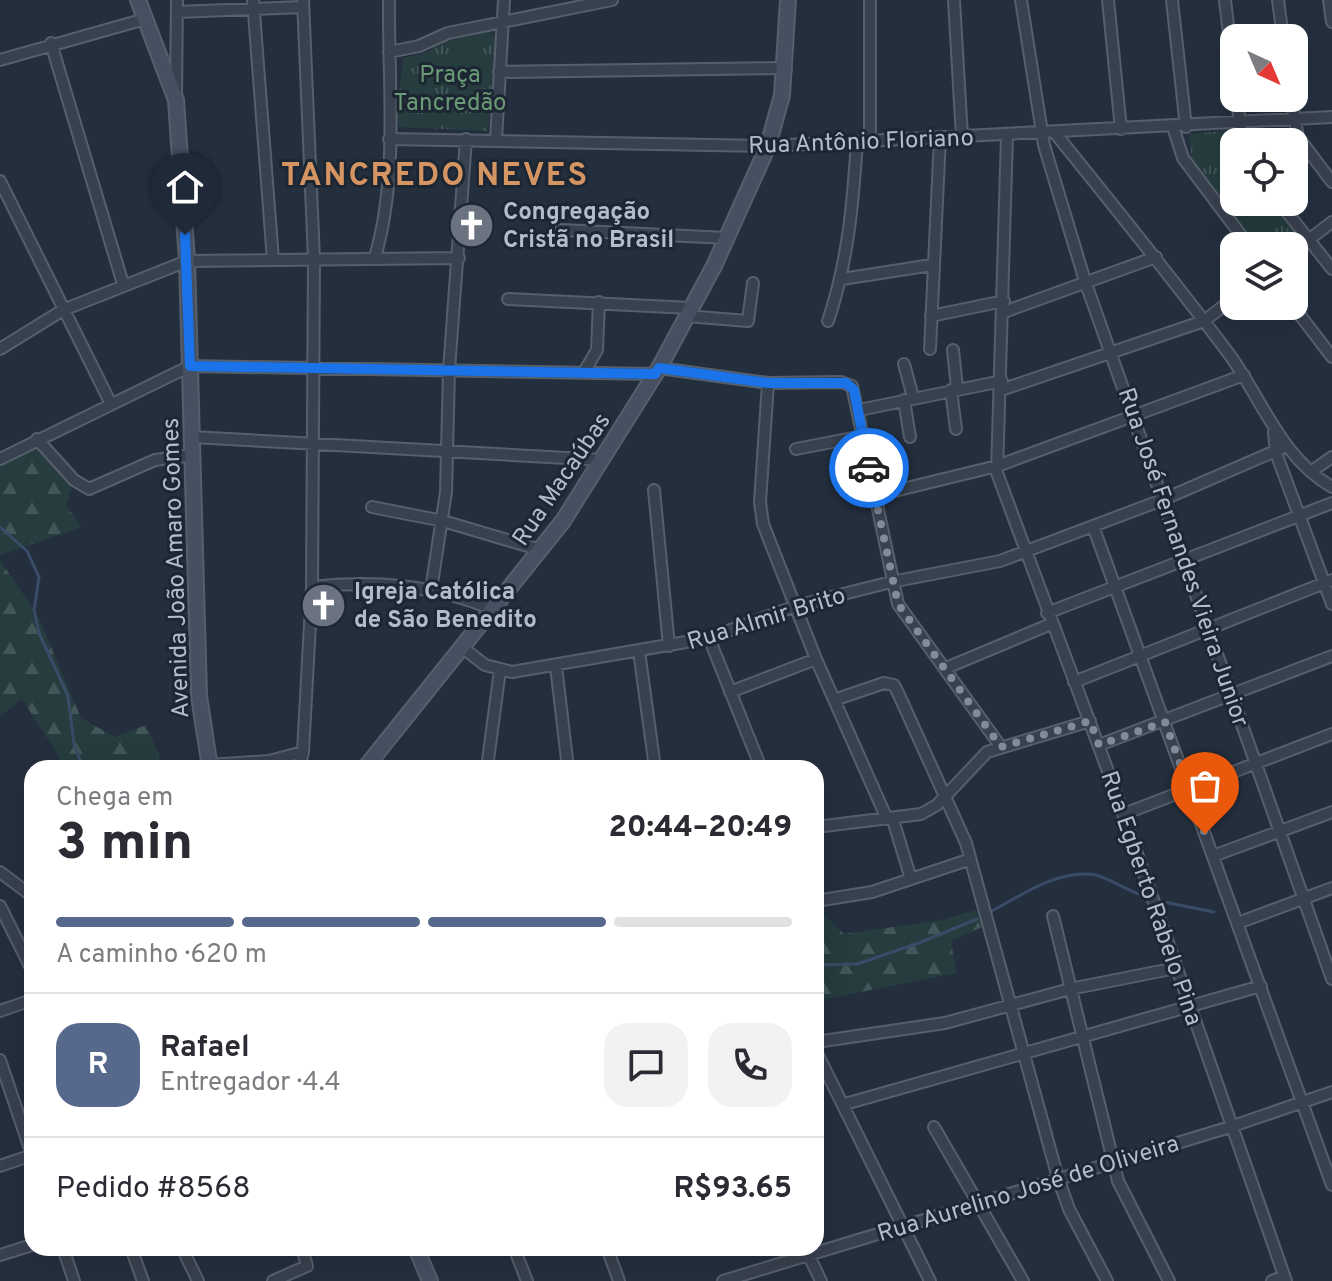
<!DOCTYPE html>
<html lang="pt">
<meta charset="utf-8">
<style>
:root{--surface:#fff;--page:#f2f2f3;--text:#2b2b33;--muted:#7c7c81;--line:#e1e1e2;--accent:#56698c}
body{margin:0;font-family:Overpass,sans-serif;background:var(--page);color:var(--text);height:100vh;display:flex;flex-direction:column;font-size:30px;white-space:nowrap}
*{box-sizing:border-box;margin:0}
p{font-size:26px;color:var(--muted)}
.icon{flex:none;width:44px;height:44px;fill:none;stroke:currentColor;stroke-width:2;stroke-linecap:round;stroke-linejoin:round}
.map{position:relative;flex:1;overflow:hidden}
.details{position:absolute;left:24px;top:760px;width:800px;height:496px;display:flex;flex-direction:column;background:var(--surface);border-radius:24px;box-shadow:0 8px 32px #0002}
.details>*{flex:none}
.needle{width:52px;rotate:136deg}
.buttons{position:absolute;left:1220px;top:24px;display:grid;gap:16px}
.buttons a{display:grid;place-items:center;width:88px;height:88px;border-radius:16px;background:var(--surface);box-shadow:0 8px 32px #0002;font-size:40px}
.pin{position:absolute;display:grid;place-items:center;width:68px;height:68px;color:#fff;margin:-82px -34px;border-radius:50% 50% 50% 0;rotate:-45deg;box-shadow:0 0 8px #0007}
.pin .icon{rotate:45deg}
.courier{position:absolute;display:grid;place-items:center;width:80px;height:80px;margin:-40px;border:6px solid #1a73e8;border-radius:50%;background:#fff;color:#222;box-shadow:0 2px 10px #0007}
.head em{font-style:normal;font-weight:800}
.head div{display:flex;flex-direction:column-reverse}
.head{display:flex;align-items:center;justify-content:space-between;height:136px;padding:0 32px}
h1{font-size:52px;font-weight:800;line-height:60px}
.bar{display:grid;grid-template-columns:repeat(4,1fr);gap:12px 8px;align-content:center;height:96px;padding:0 32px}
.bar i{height:10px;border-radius:6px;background:var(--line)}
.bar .on{background:var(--accent)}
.bar p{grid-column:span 4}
.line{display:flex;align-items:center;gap:20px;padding:0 32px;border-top:2px solid var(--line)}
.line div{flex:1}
.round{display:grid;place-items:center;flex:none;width:84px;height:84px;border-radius:24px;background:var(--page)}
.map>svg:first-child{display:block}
.grass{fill:url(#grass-tufts)}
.forest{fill:url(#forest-firs)}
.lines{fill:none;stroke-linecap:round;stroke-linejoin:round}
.stream{stroke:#394c67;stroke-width:3}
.street-casing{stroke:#565f6c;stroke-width:14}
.secondary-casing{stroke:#565f6c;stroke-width:18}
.street{stroke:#38414e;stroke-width:10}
.secondary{stroke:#465061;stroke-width:14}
.done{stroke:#828b98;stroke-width:8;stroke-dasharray:0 14.4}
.route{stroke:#1a73e8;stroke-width:10}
.labels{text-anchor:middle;stroke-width:6;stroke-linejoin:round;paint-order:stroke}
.park-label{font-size:24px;fill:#6b9a76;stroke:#1d2633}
.street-label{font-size:24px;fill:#b4bcc9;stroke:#1d2633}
.poi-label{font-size:24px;font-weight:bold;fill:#b4bcc9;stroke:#1d2633;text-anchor:start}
.district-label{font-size:32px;font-weight:bold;letter-spacing:2px;fill:#d59563;stroke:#1d2633}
</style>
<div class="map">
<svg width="1332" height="1281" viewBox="0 0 1332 1281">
<defs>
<pattern id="grass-tufts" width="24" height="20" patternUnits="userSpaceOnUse" patternTransform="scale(2)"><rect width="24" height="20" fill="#263c3f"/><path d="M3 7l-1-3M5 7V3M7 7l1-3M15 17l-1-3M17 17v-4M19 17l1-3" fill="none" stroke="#435659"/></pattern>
<pattern id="forest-firs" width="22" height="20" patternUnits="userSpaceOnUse" patternTransform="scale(2)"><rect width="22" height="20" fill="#263c3f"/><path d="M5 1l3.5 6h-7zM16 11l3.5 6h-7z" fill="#435659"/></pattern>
</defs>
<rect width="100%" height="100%" fill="#242f3e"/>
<path class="grass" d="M489,32L496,38L488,131L399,127L396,122L403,58L428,52L440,42Z
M1233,130L1234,202H1272L1301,239L1293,246H1255L1192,161L1189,134Z"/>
<path class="forest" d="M34,446L73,483L66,506L82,527L0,555V462Z
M0,560L38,616L81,718L115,737L146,725L165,768H53L60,758L22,699L0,716Z
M976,910L982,927L951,941L956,973L816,1001V913L822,912L844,934L942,920Z"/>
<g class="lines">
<path class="stream" d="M0,527L27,551L39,577L34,610L39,633L68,696L74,744L83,768
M1159,901L1214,912
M992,911C1021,895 1061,868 1096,875C1111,879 1126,890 1142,895
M816,965L857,964L919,943L977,919"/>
<defs>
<path id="street" d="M253,0L273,260
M954,0L962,137
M1021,0L1044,145L1085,281L1332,979
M1108,0L1121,129
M1172,0L1186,127
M1225,0L1234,77
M1278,0L1283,38
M1329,0L1332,22
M178,12L302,7
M51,43L123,284
M389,52L419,46L448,33L612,0
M0,60L145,19
M499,72L786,68
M176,94L177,0
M1237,98L1242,142
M1291,98L1298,137L1332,182
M1173,127L1183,158L1249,246
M1055,133C1114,206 1173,279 1229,354C1262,399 1281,458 1332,487
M1007,135L997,473L1112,782L1286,1281
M389,139L768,146L1332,117
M496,140L504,0
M870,141V0
M0,181L110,402
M1279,202L1332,269
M561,230L727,238
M1294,251L1332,222
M375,257C399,175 388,84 389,0
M842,279L932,265
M508,299L691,308
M1293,306L1332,357
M1004,312L1156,257
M686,316L748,321L753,283
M931,316L1004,301
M828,321C848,262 853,203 857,141
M0,349L63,310L187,261L459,258
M930,349L940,138
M953,350L957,388
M904,364L913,397
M659,368L768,383L841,382L852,386L898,604L1001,747
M584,372L597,350L599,302
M768,383L760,502L763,524L816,659L887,819
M951,390L956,429
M1001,390L1204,321L1234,298
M904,400L910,437
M859,410L1002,381
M1274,432L1276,453L1332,604
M192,437L603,460
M37,439L74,480L89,489L155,460L192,455
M796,449L863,436
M0,459L190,366L655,374
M1312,471L1332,457
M654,490L669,646
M874,496L997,466L1244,375
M372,507L443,521L541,550
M1093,526L1332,1185
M312,587C372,580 438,585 494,610
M431,590L446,492L449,370L466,139
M1047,613L1332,503
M709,638L761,768
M463,648L485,665L512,672L709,638L796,606L891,582L1000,561L1162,500L1287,446
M639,651L655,768
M556,666L568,768
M946,668L1051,624
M1074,682L1332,580
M730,692L816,659
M834,700L884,683L894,685L899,695L966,843L1058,1178L1069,1209L1107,1281
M1099,745L1332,656
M209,765L269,761L303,752
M299,768L303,752L312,587L314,259L303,0
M487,768L500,670
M1124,814L1332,734
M893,820L911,879
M816,827L921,814L937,805L987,752L1090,721
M1213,856L1332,812
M0,872L32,896
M816,901L872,892L968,860
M0,906L32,970
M1053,916L1118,1181L1169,1281
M1238,923L1332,888
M0,1011L32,1000
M816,1042L945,1023L1070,989L1176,968
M816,1051L930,1281
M0,1060L32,1155L0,1166
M845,1104L1261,986
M934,1127L1023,1281
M63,1248L74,1281
M131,1248L143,1281
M182,1248L198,1281
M514,1248L527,1281
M607,1248L619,1281
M806,1250L821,1281
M0,1255L32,1245
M273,1281L307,1266L302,1248
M723,1281L1230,1127L1332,1092
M1272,1281L1284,1276"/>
<path id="secondary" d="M138,0L176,100L187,261L199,696L210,768
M365,768L563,521L659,368L714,266L768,146L782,95L788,0
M416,1248L430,1281"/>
</defs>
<use href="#street" class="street-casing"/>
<use href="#secondary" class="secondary-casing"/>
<use href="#street" class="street"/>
<use href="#secondary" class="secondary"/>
</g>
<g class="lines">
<path class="done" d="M869,468L898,604L1001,747L1090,721L1099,745L1165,722L1205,834"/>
<path class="route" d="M185,235L190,366L655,374L659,368L768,383H846L854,390L869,468"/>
</g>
<defs>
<symbol id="church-disc" viewBox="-11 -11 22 22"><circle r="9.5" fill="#6b7280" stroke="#1d2633"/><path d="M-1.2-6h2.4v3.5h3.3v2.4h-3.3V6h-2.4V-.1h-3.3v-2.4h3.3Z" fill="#fff"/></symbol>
</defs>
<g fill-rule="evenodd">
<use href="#church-disc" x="446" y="200" width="51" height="51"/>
<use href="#church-disc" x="298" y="580" width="51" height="51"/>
</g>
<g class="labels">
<g class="park-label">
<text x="450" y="82">Praça<tspan x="450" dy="28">Tancredão</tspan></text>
</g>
<g class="street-label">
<text transform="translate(861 141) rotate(-2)" y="8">Rua Antônio Floriano</text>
<text transform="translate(561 479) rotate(-56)" y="8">Rua Macaúbas</text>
<text transform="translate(1184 557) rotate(71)" y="8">Rua José Fernandes Vieira Junior</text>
<text transform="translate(175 568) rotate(-92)" y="8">Avenida João Amaro Gomes</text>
<text transform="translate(766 618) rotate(-17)" y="8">Rua Almir Brito</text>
<text transform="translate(1152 898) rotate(71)" y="8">Rua Egberto Rabelo Pina</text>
<text transform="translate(1028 1188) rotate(-17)" y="8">Rua Aurelino José de Oliveira</text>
</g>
<g class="poi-label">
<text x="503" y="219">Congregação<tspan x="503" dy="28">Cristã no Brasil</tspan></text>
<text x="354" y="599">Igreja Católica<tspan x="354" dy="28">de São Benedito</tspan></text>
</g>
<g class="district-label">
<text x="435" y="185">TANCREDO NEVES</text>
</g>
</g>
</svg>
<div class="buttons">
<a><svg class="needle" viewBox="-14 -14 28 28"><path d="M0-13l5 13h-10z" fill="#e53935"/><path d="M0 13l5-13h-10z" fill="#7c7c81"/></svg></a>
<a><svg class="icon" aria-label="locate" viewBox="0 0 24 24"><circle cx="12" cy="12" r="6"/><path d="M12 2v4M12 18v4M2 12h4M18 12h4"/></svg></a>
<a><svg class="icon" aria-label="layers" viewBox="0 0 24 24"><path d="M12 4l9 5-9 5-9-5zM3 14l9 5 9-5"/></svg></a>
</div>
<div class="pin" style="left:1205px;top:834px;background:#ea580c"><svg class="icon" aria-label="bag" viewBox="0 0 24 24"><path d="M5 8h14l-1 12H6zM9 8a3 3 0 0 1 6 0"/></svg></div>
<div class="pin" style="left:185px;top:235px;background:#1f2937"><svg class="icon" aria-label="home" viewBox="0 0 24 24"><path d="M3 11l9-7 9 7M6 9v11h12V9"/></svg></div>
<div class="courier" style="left:869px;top:468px"><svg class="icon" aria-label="car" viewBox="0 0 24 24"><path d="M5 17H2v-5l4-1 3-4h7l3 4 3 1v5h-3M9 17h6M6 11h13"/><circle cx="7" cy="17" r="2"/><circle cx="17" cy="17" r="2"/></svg></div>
<section class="details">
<div class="head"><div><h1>3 min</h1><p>Chega em</p></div><em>20:44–20:49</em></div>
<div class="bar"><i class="on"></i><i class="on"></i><i class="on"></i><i></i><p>A caminho · 620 m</p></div>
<div class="line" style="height:144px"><b class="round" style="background:var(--accent);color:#fff">R</b><div><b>Rafael</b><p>Entregador · 4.4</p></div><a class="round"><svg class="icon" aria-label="chat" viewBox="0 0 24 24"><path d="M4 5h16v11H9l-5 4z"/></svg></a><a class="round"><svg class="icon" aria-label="phone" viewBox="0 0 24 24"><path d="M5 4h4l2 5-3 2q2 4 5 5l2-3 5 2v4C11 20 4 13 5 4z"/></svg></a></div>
<div class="line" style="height:104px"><div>Pedido #8568</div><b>R$93.65</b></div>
</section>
</div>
